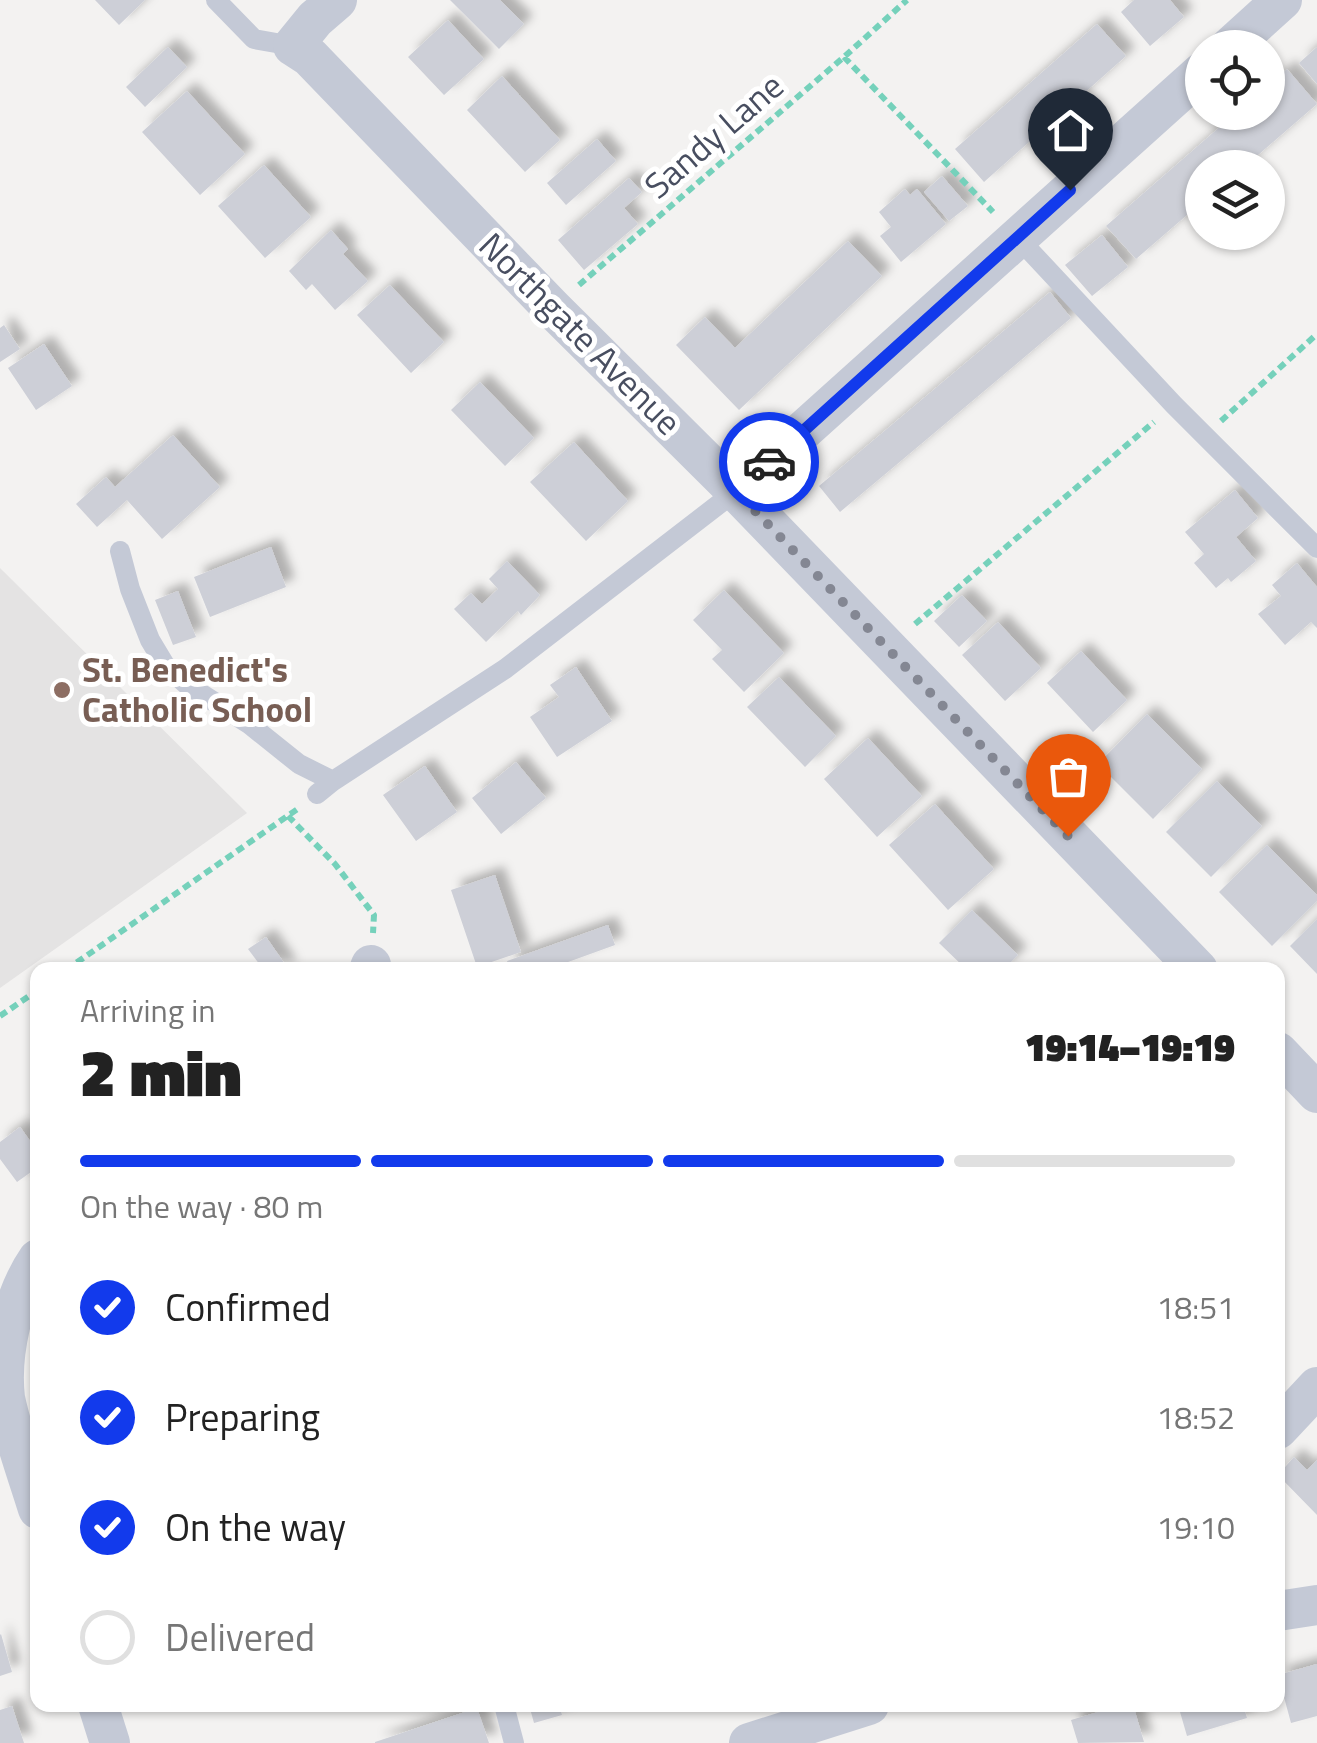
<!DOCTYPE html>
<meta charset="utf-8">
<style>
:root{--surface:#fff;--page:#f2f2f2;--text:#222;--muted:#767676;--line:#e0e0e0;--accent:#123aec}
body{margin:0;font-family:"Titillium Web",sans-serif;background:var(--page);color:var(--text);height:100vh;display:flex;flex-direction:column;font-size:38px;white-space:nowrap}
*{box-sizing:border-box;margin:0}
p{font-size:32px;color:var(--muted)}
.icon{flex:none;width:55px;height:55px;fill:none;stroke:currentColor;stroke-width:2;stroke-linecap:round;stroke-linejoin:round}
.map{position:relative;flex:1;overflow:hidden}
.details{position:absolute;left:30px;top:962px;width:1255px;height:750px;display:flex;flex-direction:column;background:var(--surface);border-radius:20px;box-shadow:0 2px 8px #0004}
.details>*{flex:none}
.fabs{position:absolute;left:1185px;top:30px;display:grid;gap:20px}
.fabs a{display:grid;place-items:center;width:100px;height:100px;border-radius:50%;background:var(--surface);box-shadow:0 2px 8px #0004;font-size:50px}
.pin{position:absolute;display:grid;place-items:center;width:85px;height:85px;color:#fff;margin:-102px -42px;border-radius:50% 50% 50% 0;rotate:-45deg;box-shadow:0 0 10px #0007}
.pin .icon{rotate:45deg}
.courier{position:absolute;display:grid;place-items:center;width:100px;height:100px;margin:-50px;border:8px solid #123aec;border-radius:50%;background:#fff;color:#222;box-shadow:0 2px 12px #0007}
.overview em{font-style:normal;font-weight:800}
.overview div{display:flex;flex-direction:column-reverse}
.overview{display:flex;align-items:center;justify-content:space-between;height:170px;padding:0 50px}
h1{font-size:65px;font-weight:800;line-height:75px}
.bar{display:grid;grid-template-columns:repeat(4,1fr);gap:15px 10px;align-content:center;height:120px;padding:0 50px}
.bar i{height:12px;border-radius:8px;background:var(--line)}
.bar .active{background:var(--accent)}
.bar p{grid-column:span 4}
ol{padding:0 50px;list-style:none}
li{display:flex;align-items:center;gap:30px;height:110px}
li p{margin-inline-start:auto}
li .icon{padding:10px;border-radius:50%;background:var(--accent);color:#fff;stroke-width:4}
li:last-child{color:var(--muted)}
li i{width:55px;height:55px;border:5px solid var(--line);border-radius:50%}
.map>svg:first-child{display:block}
.education{fill:#e4e3e3}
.building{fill:#cdcfd7;filter:url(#shadow)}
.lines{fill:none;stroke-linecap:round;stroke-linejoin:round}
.path{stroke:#75d1bb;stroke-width:6;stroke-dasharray:8 5;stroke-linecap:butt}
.lane{stroke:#c4c9d6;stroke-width:20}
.street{stroke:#c4c9d6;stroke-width:40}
.done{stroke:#848793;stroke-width:10;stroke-dasharray:0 18}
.route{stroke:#123aec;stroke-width:12}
.education-dot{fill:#8d6e63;stroke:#fff;stroke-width:4}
.labels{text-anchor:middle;stroke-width:10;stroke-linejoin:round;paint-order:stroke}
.street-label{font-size:35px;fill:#484e60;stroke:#fff}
.education-label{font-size:35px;font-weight:bold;fill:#785e54;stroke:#fff;text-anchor:start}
</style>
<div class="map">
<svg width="1317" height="1743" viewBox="0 0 1317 1743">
<defs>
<filter id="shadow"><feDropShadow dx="9" dy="-9" stdDeviation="5" flood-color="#0004"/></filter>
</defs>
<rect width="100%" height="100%" fill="#f3f2f1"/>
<path class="education" d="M0,568L247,813L0,988Z"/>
<path class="building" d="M95,0H145L119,25Z
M450,0H500L524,24L499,49Z
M1134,0H1170L1184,17L1150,46L1121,12Z
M448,20L484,59L444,95L408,57Z
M1097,24L1126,56L984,182L955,149Z
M168,47L187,67L145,107L126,87Z
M1317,47V84L1299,63Z
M1287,69L1317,104L1243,168H1202V202L1136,259L1106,226L1237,112H1268V86Z
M502,76L560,140L525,172L467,110Z
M187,91L245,154L200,195L142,132Z
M597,139L616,161L566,205L547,183Z
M264,165L311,217L265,258L218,206Z
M942,176L968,206L949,221L924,192Z
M629,178L642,192L624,208L638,224L584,270L558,240Z
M905,189L910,195L917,189L946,224L901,262L880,236L891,227L879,212Z
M331,230L348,249L343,254L368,281L335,310L312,284L306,290L289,271Z
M1102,235L1128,267L1092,296L1065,265Z
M848,241L882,276L739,410L676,345L705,317L735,348Z
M390,285L444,342L411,373L357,315Z
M1050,292L1071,318L840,512L819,486Z
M4,325L20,349L0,362V328Z
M44,344L72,386L36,410L8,368Z
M480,382L534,438L505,466L451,410Z
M173,435L220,487L162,539L127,500L97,527L76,504L106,477L115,487Z
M574,442L628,501L586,541L530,482Z
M1235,490L1258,518L1236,537L1256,561L1231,582L1228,578L1216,588L1194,563L1204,554L1185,532Z
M271,547L286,587L210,617L194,577Z
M507,561L540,595L521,615L518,611L486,642L454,609L471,593L482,604L498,589L489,579Z
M1297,563L1317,587V628L1311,622L1285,645L1258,614L1281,596L1272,585Z
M724,590L784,653L744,692L712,659L722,650L693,620Z
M178,591L196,637L173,645L155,600Z
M962,595L987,621L959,647L934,621Z
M998,622L1041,668L1005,701L962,655Z
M1081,651L1127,700L1093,732L1047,683Z
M576,667L612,721L557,757L530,717L559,697L550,685Z
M779,677L836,736L805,767L747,707Z
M1147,714L1202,769L1153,819L1098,764Z
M868,738L922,796L877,837L824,779Z
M516,762L546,798L501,834L472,798Z
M425,766L457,812L416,841L383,795Z
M1217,781L1262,826L1211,877L1166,832Z
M935,804L994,869L948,910L889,845Z
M1267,845L1317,895V901L1272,946L1219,892Z
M495,875L521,952L477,967L451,890Z
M972,910L1018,955L1003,970H967L939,943Z
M1317,919V974L1290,946Z
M608,925L615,945L546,970H510L507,961Z
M266,937L289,970H253L260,965L248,949Z
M20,1127L38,1152V1167L17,1182L0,1159V1142Z
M1294,1457L1307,1470L1317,1460V1515L1278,1475Z
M1,1634L12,1672L0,1676V1635Z
M1317,1664V1716L1291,1723L1278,1675Z
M529,1705H559L562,1715L534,1723Z
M1122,1705H1133L1144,1742L1078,1743L1071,1720Z
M1178,1705H1243L1247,1718L1187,1736Z
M12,1706L24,1743H0V1710Z
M477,1708L489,1743H375V1742Z"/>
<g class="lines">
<path class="path" d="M844,57L993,212
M579,285L844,57L907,0
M1221,421L1317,334
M915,624L1154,422
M288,816L335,864L374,915L373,933
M66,970L299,808
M0,1016L38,990"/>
<path class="lane" d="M216,0L254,39L293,46
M1018,238L1174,405L1317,548
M120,551L130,589L150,640L165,665L186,684L249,724L299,764L333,781
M317,794L333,781L505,669L736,491
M504,1705L514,1743"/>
<path class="street" d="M337,0L315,19L293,46L310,57L552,308L736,491L1198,970
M1229,48L1282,0
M736,491L1202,72
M369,970L371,965
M1278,1052L1317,1093
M38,1259C13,1295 0,1354 5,1398C13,1436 27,1473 38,1509
M1278,1429L1317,1387
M1278,1611L1317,1605
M98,1705L110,1743
M749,1743L869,1705"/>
</g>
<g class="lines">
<path class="done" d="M769,462L736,491L1068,836"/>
<path class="route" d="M769,462L1070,190"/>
</g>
<circle class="education-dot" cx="62" cy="690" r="10"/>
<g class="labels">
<g class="street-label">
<text transform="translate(714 136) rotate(-41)" y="12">Sandy Lane</text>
<text transform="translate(580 334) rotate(45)" y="12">Northgate Avenue</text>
</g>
<g class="education-label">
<text x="82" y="682">St. Benedict's<tspan x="82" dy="40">Catholic School</tspan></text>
</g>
</g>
</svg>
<div class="fabs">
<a><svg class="icon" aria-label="locate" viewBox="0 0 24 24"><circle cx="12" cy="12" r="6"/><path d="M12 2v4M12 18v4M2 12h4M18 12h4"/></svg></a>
<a><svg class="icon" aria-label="layers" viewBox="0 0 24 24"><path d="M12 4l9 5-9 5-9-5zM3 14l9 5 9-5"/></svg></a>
</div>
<div class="pin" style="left:1068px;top:836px;background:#ea580c"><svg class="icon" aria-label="bag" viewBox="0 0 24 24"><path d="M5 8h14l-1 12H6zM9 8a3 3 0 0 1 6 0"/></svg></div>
<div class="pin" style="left:1070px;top:190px;background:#1f2937"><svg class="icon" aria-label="home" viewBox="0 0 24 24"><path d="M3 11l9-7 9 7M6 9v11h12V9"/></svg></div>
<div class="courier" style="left:769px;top:462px"><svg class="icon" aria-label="car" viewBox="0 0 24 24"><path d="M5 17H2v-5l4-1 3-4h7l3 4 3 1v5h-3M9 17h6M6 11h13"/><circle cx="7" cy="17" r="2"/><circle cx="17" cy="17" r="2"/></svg></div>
<section class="details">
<div class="overview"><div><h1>2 min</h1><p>Arriving in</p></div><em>19:14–19:19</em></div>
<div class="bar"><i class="active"></i><i class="active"></i><i class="active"></i><i></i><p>On the way · 80 m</p></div>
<ol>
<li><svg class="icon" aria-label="check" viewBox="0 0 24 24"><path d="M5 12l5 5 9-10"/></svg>Confirmed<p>18:51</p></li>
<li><svg class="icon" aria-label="check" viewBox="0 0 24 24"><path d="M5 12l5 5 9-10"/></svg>Preparing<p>18:52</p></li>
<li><svg class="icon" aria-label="check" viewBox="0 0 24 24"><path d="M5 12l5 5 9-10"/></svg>On the way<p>19:10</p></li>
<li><i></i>Delivered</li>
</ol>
</section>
</div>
